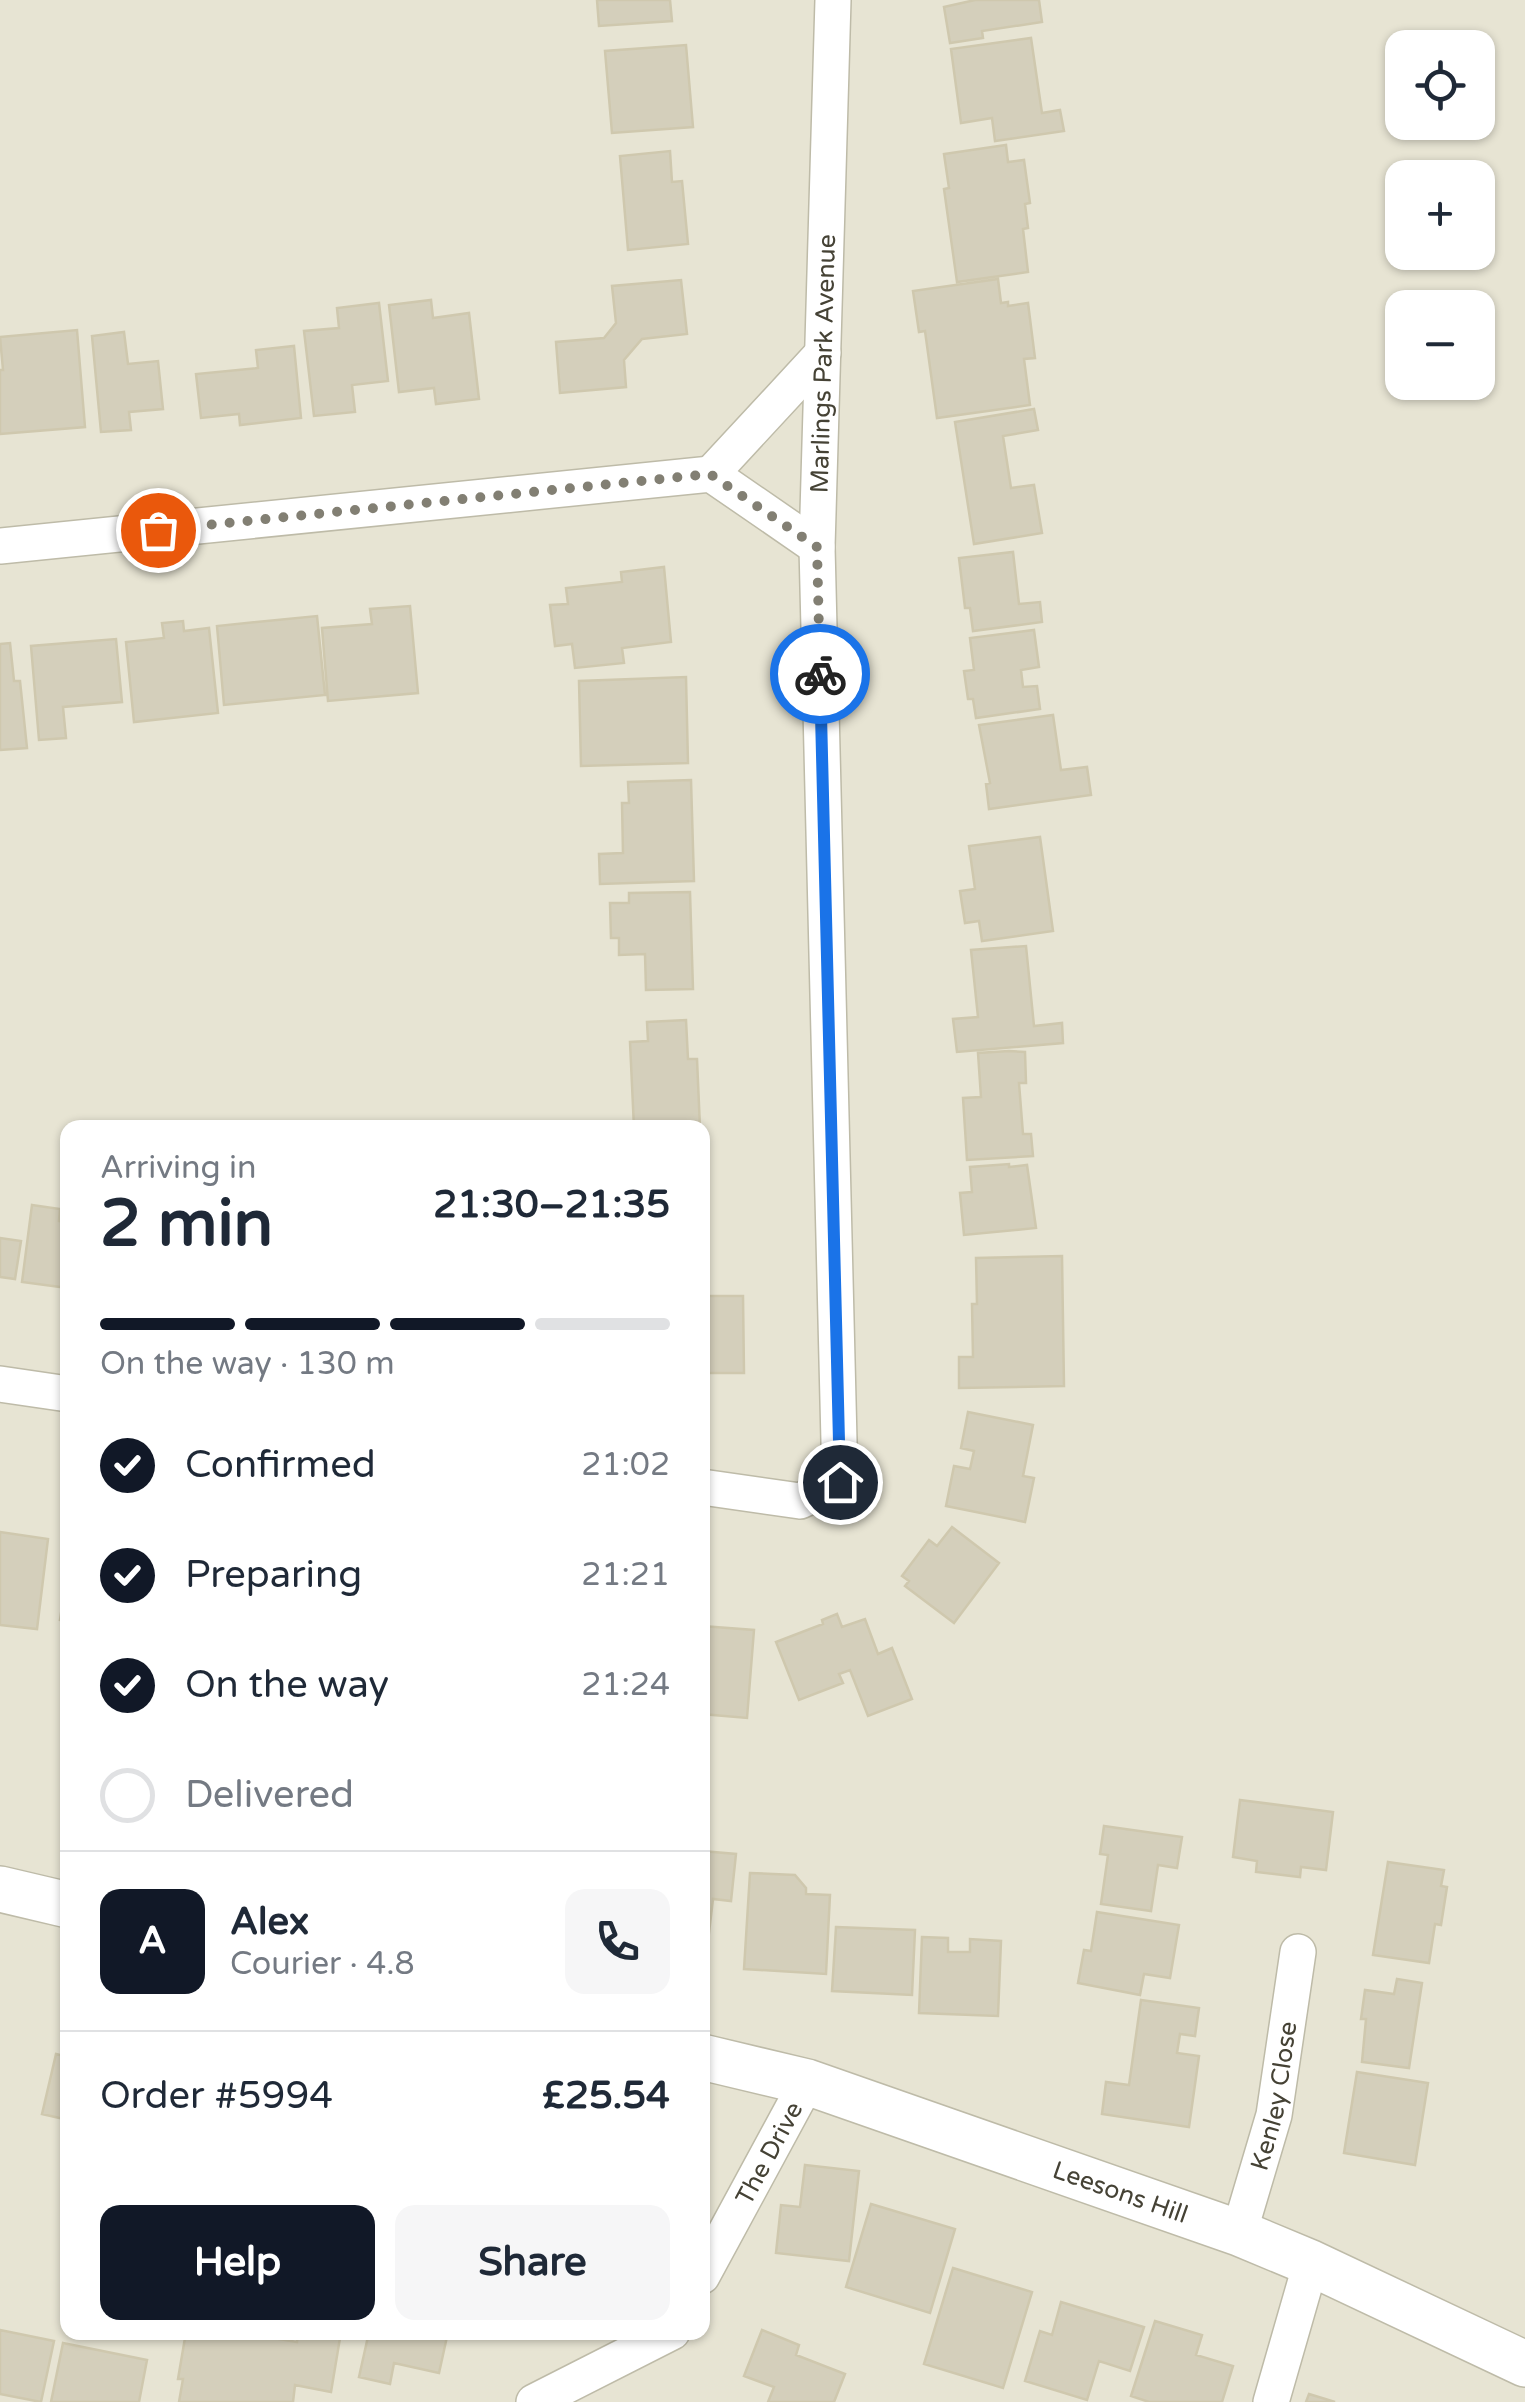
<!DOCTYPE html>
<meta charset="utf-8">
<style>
:root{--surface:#fff;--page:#f6f6f7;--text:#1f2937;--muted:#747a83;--line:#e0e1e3;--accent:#111827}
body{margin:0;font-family:"Varela Round",sans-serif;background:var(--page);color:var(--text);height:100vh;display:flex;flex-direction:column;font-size:38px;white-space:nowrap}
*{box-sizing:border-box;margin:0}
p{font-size:32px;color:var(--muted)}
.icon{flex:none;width:55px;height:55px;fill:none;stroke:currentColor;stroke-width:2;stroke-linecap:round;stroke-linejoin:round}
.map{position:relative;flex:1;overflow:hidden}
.panel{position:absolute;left:60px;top:1120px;width:650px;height:1220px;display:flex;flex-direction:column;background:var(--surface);border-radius:20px;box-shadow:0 2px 8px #0004}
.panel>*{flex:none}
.fabs{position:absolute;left:1385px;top:30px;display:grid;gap:20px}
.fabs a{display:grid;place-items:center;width:110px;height:110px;border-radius:20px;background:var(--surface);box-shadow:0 2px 8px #0004;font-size:50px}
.pin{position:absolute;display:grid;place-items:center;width:85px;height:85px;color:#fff;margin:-42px;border:5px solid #fff;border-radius:50%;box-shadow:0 2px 10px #0007}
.courier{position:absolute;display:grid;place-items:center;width:100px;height:100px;margin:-50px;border:8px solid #1a73e8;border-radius:50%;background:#fff;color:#222;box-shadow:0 2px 12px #0007}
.headline em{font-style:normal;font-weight:800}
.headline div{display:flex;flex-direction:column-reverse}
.headline{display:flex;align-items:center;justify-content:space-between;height:170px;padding:0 40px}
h1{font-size:65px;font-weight:800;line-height:75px}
.bar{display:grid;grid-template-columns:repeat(4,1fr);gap:15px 10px;align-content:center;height:120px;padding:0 40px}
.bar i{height:12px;border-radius:8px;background:var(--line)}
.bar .selected{background:var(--accent)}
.bar p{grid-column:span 4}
.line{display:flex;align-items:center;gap:25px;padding:0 40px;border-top:2px solid var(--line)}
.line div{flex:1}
.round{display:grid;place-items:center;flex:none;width:105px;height:105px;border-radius:20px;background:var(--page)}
ol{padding:0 40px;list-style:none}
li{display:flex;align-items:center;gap:30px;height:110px}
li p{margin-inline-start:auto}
li .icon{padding:10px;border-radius:50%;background:var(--accent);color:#fff;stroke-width:4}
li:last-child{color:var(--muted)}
li i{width:55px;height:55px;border:5px solid var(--line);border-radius:50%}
.cta{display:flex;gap:20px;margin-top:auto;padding:20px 40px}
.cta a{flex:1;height:115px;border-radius:20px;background:var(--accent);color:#fff;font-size:40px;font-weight:800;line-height:115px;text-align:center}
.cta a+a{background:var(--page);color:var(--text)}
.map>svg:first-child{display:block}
.residential{fill:#e7e4d3;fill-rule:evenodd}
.building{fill:#d4cfbb;stroke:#cfc8ae;stroke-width:2.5}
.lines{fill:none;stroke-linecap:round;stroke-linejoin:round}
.minor-casing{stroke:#bebba8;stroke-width:38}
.tertiary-casing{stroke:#bebba8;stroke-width:48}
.minor{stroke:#fff;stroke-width:35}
.tertiary{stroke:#fff;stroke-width:45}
.done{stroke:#827f73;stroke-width:10;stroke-dasharray:0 18}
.route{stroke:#1a73e8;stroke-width:12}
.labels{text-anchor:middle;stroke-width:8;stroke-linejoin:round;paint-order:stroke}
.street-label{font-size:25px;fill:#454235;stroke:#fff}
</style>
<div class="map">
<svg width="1525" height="2402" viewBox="0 0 1525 2402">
<rect width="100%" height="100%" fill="#f3f1e5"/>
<path class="residential" d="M0,0H1525V2402H0ZM1402,48H1478V122H1402ZM1402,178H1478V252H1402ZM1402,308H1478V382H1402ZM68,1128H702V2332H68Z"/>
<path class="building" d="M597,0H670L672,21L599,26Z
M975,0H1039L1042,22L982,31L983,38L950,43L944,7Z
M1031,38L1042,113L1060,110L1064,131L995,141L992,118L961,123L951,49Z
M686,45L693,127L612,133L605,51Z
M1006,145L1008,162L1024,160L1030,203L1025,204L1028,228L1023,229L1028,272L957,282L944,189L949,188L944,154Z
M670,151L672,182L682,181L688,244L628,250L620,156Z
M998,279L1001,303L1008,302V306L1028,303L1035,358L1024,359L1030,405L937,418L925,331L919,332L913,291Z
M681,280L687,334L642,339L624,360L626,387L560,393L556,342L604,338L616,323L612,286Z
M431,300L433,318L469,313L479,399L436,404L434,388L399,392L389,305Z
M379,303L388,381L352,385L355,412L314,416L304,331L339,328L337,308Z
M77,330L85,427L0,434V370H3L0,337Z
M124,332L128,364L158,361L163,409L129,412L131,430L101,432L92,336Z
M294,346L301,418L240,425L239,414L201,418L196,374L258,368L256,350Z
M1034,409L1038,430L1003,436L1011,488L1034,485L1042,533L974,544L955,422Z
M1013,552L1019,604L1040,602L1042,622L973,631L970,608H965L959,558Z
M664,567L671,642L622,648L624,663L575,668L572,644L555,646L550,605L568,604L566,588L622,582L621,572Z
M410,606L418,693L328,701L322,628L372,624L370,609Z
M317,616L325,695L224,705L217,626Z
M183,621L184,631L209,628L218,713L134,722L126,642L164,638L162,623Z
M1034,630L1039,667L1021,670L1023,687L1037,686L1040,709L976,718L973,699H968L964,671L974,670L970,638Z
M116,639L122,702L63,707L66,738L39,740L31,646Z
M10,643L14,681H20L27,748L0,750V644Z
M686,677L688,763L581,766L579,681Z
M1053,715L1061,770L1087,767L1091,795L989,809L986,784L990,783L979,725Z
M691,780L694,881L600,884L599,854L623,853L622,803H629L628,782Z
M1040,837L1053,931L982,941L979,921L965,923L960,891L975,889L969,846Z
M690,892L693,989L646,990L645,954L619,955V938H611L610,903H629V893Z
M1026,946L1034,1026L1062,1023L1063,1043L957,1052L953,1019L978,1017L971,950Z
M686,1020L688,1059H697L700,1128H634L630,1042L648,1041L647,1022Z
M1009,1051L1025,1052L1026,1083H1019L1023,1134H1031L1033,1156L967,1160L963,1098L981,1097L978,1053Z
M1009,1164V1167L1027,1165L1036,1228L964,1235L960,1193L972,1192L970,1167Z
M32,1205L60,1209L59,1221L68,1223V1288L22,1282Z
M0,1238L21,1241L15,1279L0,1277Z
M1062,1256L1064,1386L959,1388V1357H973L972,1304H977L976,1258Z
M702,1296H743L744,1373H702Z
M968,1412L1033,1425L1023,1476L1034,1478L1025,1522L946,1506L954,1466L970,1469L974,1451L961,1448Z
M952,1527L999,1563L954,1623L905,1586L909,1581L902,1576L929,1540L937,1546Z
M0,1532L48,1539L37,1629L0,1625Z
M68,1566V1621L60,1620Z
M837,1614L842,1627L865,1619L878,1654L892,1648L912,1699L868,1716L850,1670L839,1674L843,1683L799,1700L776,1642L823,1624L822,1620Z
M702,1626L754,1630L747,1718L702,1714Z
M1240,1800L1333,1812L1326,1870L1301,1867L1300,1877L1256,1872L1257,1861L1233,1857Z
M1104,1826L1182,1837L1177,1868L1158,1865L1151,1911L1101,1904L1108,1855L1100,1854Z
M702,1851L736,1854L731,1901L713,1899L708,1941L702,1940Z
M1388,1862L1444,1870L1441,1886L1447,1887L1441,1925L1435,1924L1429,1963L1373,1955Z
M750,1873L795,1875L806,1888V1894L830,1895L826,1974L744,1969Z
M1097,1912L1179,1925L1170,1978L1144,1974L1140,1995L1078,1983L1084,1950L1091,1951Z
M836,1927L915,1930L912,1995L832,1991Z
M922,1937L948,1938V1952H970V1939L1001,1941L998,2016L919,2013Z
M1397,1979L1422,1983L1409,2068L1362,2062L1366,2019H1361L1365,1990L1394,1994Z
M1141,2000L1199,2008L1195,2036L1180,2034L1177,2053L1199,2056L1189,2127L1102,2114L1106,2082L1129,2085Z
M56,2054L68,2057V2120L42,2114Z
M1357,2072L1428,2083L1415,2165L1344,2153Z
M805,2165L859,2171L849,2261L776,2253L781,2205L800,2207Z
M871,2204L955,2229L930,2313L846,2287Z
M953,2268L1032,2292L1003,2388L924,2364Z
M1061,2302L1144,2327L1130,2371L1099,2361L1087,2400L1025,2381L1040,2331L1052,2335Z
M1155,2321L1202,2335L1196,2355L1233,2366L1222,2402H1149L1131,2396Z
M0,2330L54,2341L41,2402L0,2394Z
M762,2330L799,2345L796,2355L845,2374L834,2402H768L774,2387L744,2376Z
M186,2332H238L297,2342L298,2332H341L331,2392L295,2385L293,2402H179L183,2379H178Z
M369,2332H448L439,2373L394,2363L390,2384L359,2377Z
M63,2343L147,2360L139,2402H51Z
M1309,2394L1335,2402H1306Z"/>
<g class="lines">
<defs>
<g id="minor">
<path d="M711,474L823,353"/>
<path d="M0,546L711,474L817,547"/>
<path d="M0,1384L68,1394"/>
<path id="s1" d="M702,1487L800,1501L840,1482L817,547L833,0"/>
<path id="s2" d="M1239,2233L1274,2115L1298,1952"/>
<path id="s3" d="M702,2276L807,2082"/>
<path d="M534,2402L672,2332"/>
<path d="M1271,2402L1311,2263"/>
</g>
<g id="tertiary">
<path d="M0,1889L68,1905"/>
<path id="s4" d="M702,2057L807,2082L1239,2233L1311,2263L1525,2364"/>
</g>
</defs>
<use href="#minor" class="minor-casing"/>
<use href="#tertiary" class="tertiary-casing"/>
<use href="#minor" class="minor"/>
<use href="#tertiary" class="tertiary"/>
</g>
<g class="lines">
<path class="done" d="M158,530L710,474L817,547L820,674"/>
<path class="route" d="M820,674L840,1482"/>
</g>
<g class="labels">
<g class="street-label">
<text dy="9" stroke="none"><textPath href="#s1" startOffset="1262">Marlings Park Avenue</textPath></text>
<text dy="9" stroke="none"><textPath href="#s2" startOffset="142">Kenley Close</textPath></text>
<text dy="9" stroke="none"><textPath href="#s3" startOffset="140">The Drive</textPath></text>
<text dy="9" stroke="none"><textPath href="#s4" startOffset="440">Leesons Hill</textPath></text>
</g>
</g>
</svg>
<div class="fabs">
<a><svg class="icon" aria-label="locate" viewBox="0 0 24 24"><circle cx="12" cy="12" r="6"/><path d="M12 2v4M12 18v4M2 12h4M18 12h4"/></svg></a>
<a>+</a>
<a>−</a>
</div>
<div class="pin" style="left:158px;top:530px;background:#ea580c"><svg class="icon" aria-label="bag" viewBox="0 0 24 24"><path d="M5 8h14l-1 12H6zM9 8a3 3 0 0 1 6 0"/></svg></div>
<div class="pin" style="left:840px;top:1482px;background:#1f2937"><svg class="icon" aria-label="home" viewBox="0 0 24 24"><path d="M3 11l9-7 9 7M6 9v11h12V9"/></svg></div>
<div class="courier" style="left:820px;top:674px"><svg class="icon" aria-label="bike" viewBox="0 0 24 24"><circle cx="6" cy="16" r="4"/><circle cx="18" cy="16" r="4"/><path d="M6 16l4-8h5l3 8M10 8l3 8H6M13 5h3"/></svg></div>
<section class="panel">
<div class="headline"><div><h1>2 min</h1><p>Arriving in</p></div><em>21:30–21:35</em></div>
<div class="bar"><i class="selected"></i><i class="selected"></i><i class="selected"></i><i></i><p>On the way · 130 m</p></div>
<ol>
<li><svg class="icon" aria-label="check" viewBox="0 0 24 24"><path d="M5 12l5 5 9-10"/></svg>Confirmed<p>21:02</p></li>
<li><svg class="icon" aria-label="check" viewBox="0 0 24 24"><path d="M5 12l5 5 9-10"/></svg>Preparing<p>21:21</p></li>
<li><svg class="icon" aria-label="check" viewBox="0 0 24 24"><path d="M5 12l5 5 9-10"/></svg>On the way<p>21:24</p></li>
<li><i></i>Delivered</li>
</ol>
<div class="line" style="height:180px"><b class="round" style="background:var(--accent);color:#fff">A</b><div><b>Alex</b><p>Courier · 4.8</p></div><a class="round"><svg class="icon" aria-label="phone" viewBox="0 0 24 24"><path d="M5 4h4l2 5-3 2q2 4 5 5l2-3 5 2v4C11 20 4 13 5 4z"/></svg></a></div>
<div class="line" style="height:130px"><div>Order #5994</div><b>£25.54</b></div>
<div class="cta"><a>Help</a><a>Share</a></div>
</section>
</div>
